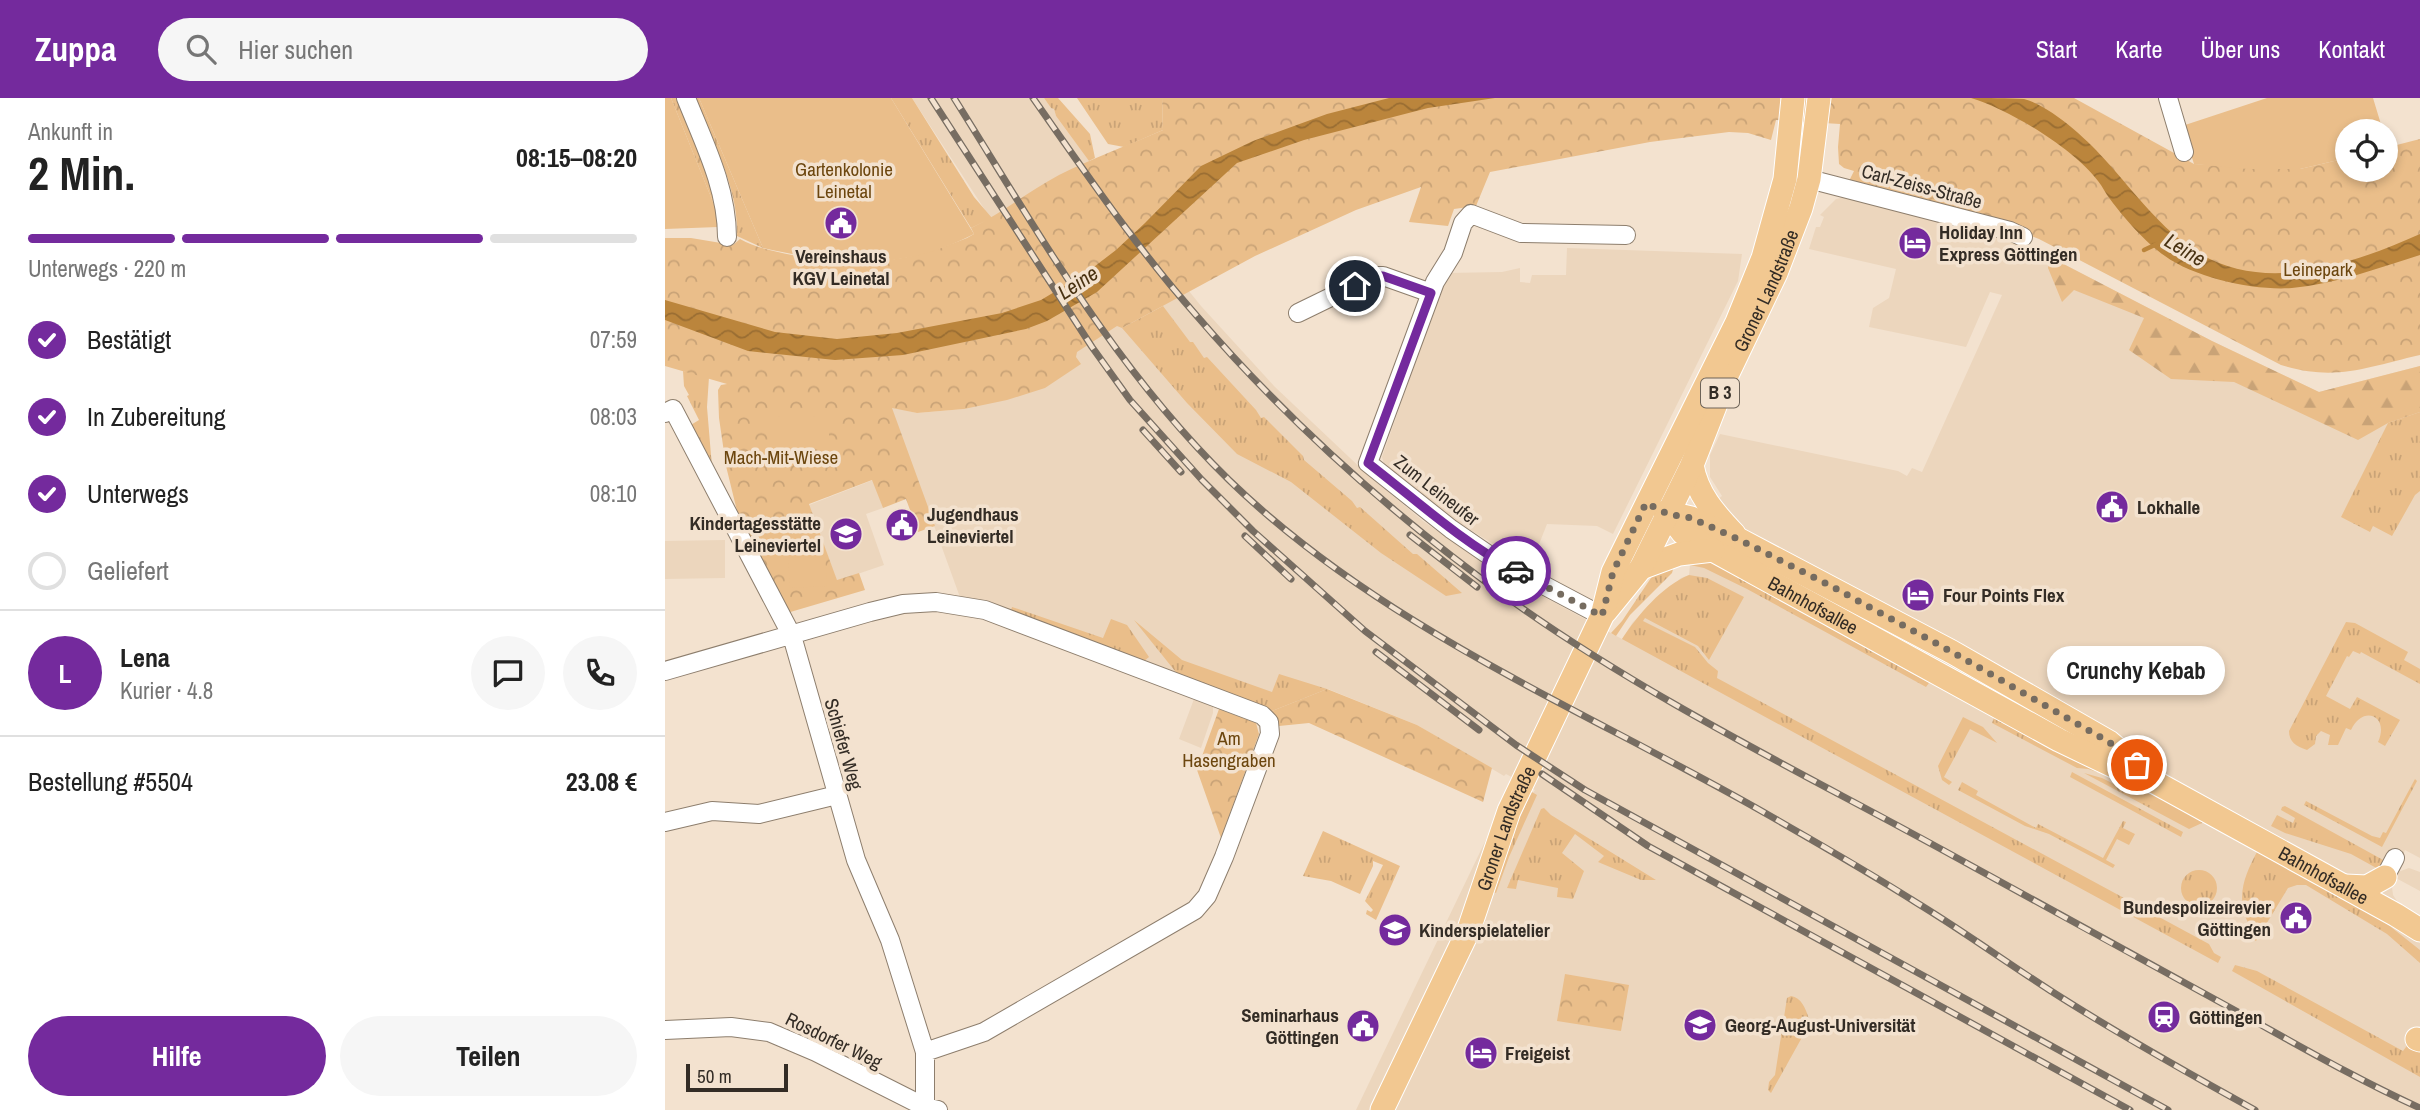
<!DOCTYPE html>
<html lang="de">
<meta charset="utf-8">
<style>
:root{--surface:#fff;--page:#f6f6f6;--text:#222;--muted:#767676;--line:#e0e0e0;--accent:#742a9d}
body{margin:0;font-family:"Archivo Narrow",sans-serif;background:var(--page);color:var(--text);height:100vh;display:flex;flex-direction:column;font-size:26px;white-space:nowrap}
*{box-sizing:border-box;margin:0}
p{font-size:23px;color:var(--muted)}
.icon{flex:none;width:38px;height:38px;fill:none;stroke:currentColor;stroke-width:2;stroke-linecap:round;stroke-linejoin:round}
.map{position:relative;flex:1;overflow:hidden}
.sheet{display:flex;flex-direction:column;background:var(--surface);width:665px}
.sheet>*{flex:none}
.tools{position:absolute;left:1670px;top:21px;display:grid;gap:14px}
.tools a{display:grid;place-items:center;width:63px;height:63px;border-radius:50%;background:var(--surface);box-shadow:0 4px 10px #0003;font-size:35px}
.scale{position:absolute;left:21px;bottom:18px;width:102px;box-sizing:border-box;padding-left:7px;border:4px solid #332c25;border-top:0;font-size:19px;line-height:24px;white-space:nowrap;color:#332c25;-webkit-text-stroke:5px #f3e2cf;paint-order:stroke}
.pin{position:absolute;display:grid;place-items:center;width:60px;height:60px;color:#fff;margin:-30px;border:4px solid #fff;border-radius:50%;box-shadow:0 2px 7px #0007}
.courier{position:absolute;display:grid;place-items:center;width:70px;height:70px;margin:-35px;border:5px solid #742a9d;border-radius:50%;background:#fff;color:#222;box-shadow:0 2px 9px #0007}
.bubble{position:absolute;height:49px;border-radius:24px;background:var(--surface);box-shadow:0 4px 10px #0003;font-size:23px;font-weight:800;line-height:49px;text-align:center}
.summary em{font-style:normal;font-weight:800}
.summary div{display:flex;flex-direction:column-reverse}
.summary{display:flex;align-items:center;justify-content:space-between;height:119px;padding:0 28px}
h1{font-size:46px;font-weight:800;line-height:52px}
.bar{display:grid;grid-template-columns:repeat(4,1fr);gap:10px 7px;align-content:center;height:84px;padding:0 28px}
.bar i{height:9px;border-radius:5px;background:var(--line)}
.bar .active{background:var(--accent)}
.bar p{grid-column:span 4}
.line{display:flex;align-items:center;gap:18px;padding:0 28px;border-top:2px solid var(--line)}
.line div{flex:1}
.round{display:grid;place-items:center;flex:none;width:74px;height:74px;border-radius:37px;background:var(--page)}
ol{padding:0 28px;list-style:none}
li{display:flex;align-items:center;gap:21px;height:77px}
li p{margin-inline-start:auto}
li .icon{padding:7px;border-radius:50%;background:var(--accent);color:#fff;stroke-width:4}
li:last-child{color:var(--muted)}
li i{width:38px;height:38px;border:4px solid var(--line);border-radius:50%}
.cta{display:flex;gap:14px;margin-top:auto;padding:14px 28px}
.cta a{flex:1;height:80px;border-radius:42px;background:var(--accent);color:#fff;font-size:28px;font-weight:800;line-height:80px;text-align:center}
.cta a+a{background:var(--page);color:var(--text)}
header{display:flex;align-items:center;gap:42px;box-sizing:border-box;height:98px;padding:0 35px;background:var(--accent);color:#fff}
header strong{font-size:33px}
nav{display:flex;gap:38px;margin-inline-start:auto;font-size:24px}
.search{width:490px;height:63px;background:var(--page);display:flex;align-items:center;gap:18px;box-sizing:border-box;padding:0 24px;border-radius:38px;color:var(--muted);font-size:26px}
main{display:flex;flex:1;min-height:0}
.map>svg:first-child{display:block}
.built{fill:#ecd6bd}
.grass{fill:url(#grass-tufts)}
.forest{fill:url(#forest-firs)}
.park{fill:url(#park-crowns)}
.garden{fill:#eabe8a}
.water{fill:url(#water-waves)}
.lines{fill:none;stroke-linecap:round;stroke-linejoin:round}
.stream{stroke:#bb853c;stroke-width:4.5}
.minor-casing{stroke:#8d7e6d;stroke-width:20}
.major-casing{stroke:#fff;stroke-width:25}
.minor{stroke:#fff;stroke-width:18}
.major{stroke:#f2c891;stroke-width:23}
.rail-casing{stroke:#776d62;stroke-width:7}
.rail{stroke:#f3e2cf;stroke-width:4.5;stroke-dasharray:13;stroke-linecap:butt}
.done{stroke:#766c60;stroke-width:7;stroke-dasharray:0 12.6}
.route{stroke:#742a9d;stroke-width:9}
.labels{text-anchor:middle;stroke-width:7;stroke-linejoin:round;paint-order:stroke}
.shield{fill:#f3e2cf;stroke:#6d6358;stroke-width:2}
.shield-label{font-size:18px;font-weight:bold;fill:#332c25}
.park-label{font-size:19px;fill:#6c460e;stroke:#f3e2cf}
.street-label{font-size:19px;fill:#332c25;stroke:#f3e2cf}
.poi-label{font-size:19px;font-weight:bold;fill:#332c25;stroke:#f3e2cf;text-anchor:start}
.water-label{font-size:21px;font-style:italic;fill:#493212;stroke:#f3e2cf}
</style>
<header>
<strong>Zuppa</strong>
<div class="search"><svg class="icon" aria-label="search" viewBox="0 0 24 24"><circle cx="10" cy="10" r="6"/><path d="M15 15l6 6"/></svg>Hier suchen</div>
<nav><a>Start</a><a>Karte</a><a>Über uns</a><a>Kontakt</a></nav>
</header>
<main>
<section class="sheet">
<div class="summary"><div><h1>2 Min.</h1><p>Ankunft in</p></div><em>08:15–08:20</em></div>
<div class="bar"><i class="active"></i><i class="active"></i><i class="active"></i><i></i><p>Unterwegs · 220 m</p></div>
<ol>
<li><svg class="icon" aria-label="check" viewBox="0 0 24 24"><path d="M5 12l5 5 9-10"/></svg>Bestätigt<p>07:59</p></li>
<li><svg class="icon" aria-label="check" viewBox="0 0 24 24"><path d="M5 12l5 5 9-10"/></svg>In Zubereitung<p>08:03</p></li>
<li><svg class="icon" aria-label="check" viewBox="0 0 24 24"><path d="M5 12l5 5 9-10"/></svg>Unterwegs<p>08:10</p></li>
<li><i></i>Geliefert</li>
</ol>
<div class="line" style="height:126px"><b class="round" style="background:var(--accent);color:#fff">L</b><div><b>Lena</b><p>Kurier · 4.8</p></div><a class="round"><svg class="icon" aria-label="chat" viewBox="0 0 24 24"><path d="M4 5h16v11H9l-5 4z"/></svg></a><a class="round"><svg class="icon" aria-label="phone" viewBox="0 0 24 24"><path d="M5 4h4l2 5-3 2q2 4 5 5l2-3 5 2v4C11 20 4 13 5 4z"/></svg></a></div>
<div class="line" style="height:91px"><div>Bestellung #5504</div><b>23.08 €</b></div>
<div class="cta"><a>Hilfe</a><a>Teilen</a></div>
</section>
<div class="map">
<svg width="1755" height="1012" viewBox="0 0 1755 1012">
<defs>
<pattern id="grass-tufts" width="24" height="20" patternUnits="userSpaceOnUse" patternTransform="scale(1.75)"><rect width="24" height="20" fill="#eabe8a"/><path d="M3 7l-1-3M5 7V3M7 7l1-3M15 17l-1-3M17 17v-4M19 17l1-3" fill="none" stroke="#c9a377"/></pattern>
<pattern id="forest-firs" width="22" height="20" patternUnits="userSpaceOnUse" patternTransform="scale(1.75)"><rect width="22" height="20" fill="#eabe8a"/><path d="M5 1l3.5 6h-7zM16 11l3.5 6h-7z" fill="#c9a377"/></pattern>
<pattern id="park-crowns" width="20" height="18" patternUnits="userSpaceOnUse" patternTransform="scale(1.75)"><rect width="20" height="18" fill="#eabe8a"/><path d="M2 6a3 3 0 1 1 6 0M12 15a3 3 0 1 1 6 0" fill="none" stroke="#c9a377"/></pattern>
<pattern id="water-waves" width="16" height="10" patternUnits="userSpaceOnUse" patternTransform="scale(1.75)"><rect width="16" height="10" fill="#bb853c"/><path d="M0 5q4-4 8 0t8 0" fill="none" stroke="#996d32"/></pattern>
</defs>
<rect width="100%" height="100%" fill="#f3e2cf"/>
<path class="built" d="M247,0H379L386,10L389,11L391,18L481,140L536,208L610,289L703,377L758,423L829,472L957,541L968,524L996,497L1016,480L1024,477L1025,467L1019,449L1040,411L1057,398L1045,379V357L1055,336L1233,373L1242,378L1247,370L1257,374L1337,197L1325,194L1301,249L1204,229L1208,210L1224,200L1231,171L1144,151L1151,129H1155L1159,119L1155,117L1171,101L1180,99L1360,146L1547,243L1654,294L1755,268V760L1740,752L1730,775L1744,770L1755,774V793L1729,779L1727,789L1728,797L1755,838V934H1749L1740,951L1755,959V1012H691L841,700L868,695L870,692L841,676L839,678L834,675L752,627L663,591L607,613L328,508L296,502L226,309L252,315L299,311L320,112Z
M902,150L1077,156L1073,183L948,436L932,428L882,426L865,469L780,416L719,366L717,359L782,175L837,174L855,170V184L865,185L867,177H901Z
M208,382L218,410L201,416L219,467L172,483L144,407Z
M60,442V480L0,481V443Z
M529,601L548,609V615L536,650L514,641Z"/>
<path class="grass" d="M6,0H11L54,100L55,128L53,129L52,114Z
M30,0H34L98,150L72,138C74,90 47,43 30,0Z
M226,0H247L309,99L327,120L306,130Z
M379,0H393L425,36L430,60L424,63L391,18L389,11L386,10Z
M412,0H497L498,32L459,49L443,46Z
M498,208L525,244H528L539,260L542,259L591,312L596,320L599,319L638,358L639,362L687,403L692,410L695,409L748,456H752L797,495L781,498L716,455L626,384L572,356L522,305L457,230Z
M18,273L44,279L42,309L47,369L24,328L34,322L22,298L24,297L19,288Z
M1755,314V393L1750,397L1727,438L1708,428L1705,434L1676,419L1723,325Z
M1023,460L1049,464L1125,502L1162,529L1264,585L1261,589L1082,491L1039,470L1025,467Z
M1009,468L1007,475L965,517L951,538L946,535L957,523L990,474Z
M1024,477L1042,480L1079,499L1044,562L1033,548L980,520L978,523L1030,549L1043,565L1053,573L1052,580L1544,846L1549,855L1556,859L1553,865L957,541C973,517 997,488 1024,477Z
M347,509L438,540L446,521L462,527L484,559L478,564L345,515Z
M469,522L517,562L607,594L614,576L662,591L607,613L514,578Z
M1681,524L1690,525L1743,554L1739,562L1755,571V586L1696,554L1695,556L1688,553L1684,559L1682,558L1661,598L1685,611L1692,599L1735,622L1720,648L1713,644C1725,618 1698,606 1686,632L1681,630L1673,647H1663L1665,637L1656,633L1651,638L1650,646L1642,652C1631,648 1624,644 1624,633Z
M1331,614L1424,666L1436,675L1423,671L1412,670L1327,625Z
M1298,619L1318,629L1332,645L1305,631L1279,679L1287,684L1284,687L1277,682L1273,668Z
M1407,674L1518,734L1516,739L1405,679Z
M1419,675L1437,680L1471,697L1474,693L1499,700L1539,722L1537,725L1524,731Z
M1750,681L1752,683L1717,749L1639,707L1641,703L1707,738L1715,740L1718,734L1721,735Z
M1297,684L1313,693L1311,697L1371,730L1373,726L1438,760L1458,723L1461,724L1458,730L1470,736L1464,747L1452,741L1441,762L1450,767L1448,770L1384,736L1360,728L1293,692Z
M867,694L872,697L844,759L831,795L828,794L844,741Z
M1620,708L1720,763L1715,772L1686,756L1620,735L1606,728L1612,717L1628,725L1630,720L1616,712L1617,709Z
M879,710L886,717L991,782H976L933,764L939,758L910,736L897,755L919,773L908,801L892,799L893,790L853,782L851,791L842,790L876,711Z
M658,733L735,768L711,822L701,816L702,812L706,814L708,812L700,803L718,767L708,763V768L695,796L666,783L638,778Z
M1593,752L1707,814L1755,852V865L1722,836L1641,787H1632L1623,790L1591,843L1588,841C1589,831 1582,825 1579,815C1573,791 1582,773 1593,752Z
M1516 790a18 18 0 1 1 36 0a18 18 0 1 1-36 0Z
M1570,867L1592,873L1738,953L1744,945L1755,950V979L1567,873Z
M1126,898C1138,900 1142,914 1145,925L1106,995L1103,992L1104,984L1110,977L1122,900Z"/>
<path class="forest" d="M1385,159L1547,243L1654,294L1755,268V314L1723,325L1693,342L1569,284L1506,281L1464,252L1479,220L1409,192L1397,204L1383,170Z"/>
<path class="park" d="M497,0H1409L1529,66L1635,71L1682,60V72H1720V50L1755,41V257C1702,269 1671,284 1616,267L1374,141L1341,128L1184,83L1189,73L1179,70L1174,66L1173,49L1175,26L1111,22L1106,42L1083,35L1064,34L985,44L825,74L811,108L789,111L783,128L744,124L756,89L691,112L590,158L457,230L452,228L412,254L411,259L416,266L380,290L342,302L299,311L252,315L227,310L270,428L253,434L241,401L218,410L207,382L144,406L172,482L194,475L200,492L122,515L74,421L61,368L54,320L53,292L56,287L62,286L0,268V140H26L68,147L75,141C91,150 109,153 127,157C191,171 241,165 302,140L309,136L306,130C337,115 364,93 394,77C428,60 464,47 498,32Z
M662,591L752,627L827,670L818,704L644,625L614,628L607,613Z
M554,611L591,625L594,636L556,740L532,672Z
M900,876L964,887L956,933L892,923Z"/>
<path class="garden" d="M0,0H6L52,114L53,129L0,131Z
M34,0H226L309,136C235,174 175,167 98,150Z
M1602,0H1708L1718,33H1682V60L1635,71H1583L1529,66L1517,28Z
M103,319H164V348H103Z
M160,457L162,488L125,490L123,460Z"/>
<path class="water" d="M724,0H830L763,10L639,42L572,65L432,194L382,223L361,231L238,257L170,262L83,253L0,222V202L110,234L172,241L232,235L337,215L376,202L421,175L451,152L480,125L536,68L588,43L662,16Z
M1306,0C1322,0 1343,0 1359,1C1386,8 1424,43 1442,64C1470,95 1496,131 1532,154C1601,197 1687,166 1755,136V157C1714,170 1670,186 1627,190C1591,193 1530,180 1500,158C1481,145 1458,119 1445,101C1440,95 1438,89 1433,83C1408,50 1345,12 1306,0Z"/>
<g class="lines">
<path class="stream" d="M1479,152L1494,145"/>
<defs>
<path id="minor" d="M21,0C39,45 62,90 62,139
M1503,0L1519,54
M1144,81L1345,133L1358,139
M633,215L709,178H718L766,195
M0,315L8,311L127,538L191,762L225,842L260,954V1009
M937,518L831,462L786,431L703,365L770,184L788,155L798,125L806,116L856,135L961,137
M0,573L205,514L238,506L271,504L320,512L597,617L604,624L605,636L559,759L542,798L530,812L319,934L260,954
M0,724L47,713L94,716L172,697
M1720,779L1730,760
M0,932L66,929L104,934L151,954L260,1009L273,1012"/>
<g id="major">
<path d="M1027,367C1032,396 1049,415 1069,436"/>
<path d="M1000,414L1026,420L1073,441L1287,554L1444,644L1478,673"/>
<path id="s1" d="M1003,416L1018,435L1048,452L1394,642L1463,675L1486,682L1731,817L1755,832"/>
<path d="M976,470L1014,456L1048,452"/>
<path id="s2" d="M941,513L976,470L1027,367L1063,275L1111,175L1136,110L1144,81L1154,0"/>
<path d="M1680,788L1702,789L1720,779"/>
<path d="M1752,941L1755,942"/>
<path id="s3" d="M717,1012L804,831L844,713L937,518L948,474L1072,224L1098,160L1120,81L1128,0"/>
</g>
</defs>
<use href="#minor" class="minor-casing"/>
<use href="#major" class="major-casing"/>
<use href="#minor" class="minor"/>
<use href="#major" class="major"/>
<defs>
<path id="rail" d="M266,0L427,249L465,302L537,382L588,433L700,533L851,647L920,692L1503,1012
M289,0C373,134 450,271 564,382C719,532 923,613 1107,719C1156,747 1205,775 1252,805C1298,833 1341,864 1386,893C1453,936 1521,974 1590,1012
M368,0C420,74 471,149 531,217C624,325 731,420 847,503C987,603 1144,678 1294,761C1383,810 1472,859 1562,908C1626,943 1689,980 1755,1010
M478,332L516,374
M745,437L812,489
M580,438L626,481
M711,554L814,632
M877,676L983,748L1465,1012"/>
</defs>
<use href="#rail" class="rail-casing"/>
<use href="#rail" class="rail"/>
</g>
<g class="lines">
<path class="done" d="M851,473L937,518L948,474L981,405L1003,416L1026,420L1073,441L1166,488L1287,554L1444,644L1472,667"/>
<path class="route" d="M690,188L709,178H718L766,195L703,365C751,402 797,444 851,473"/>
</g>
<defs>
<symbol id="civic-disc" viewBox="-11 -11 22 22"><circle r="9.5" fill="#742a9d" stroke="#f3e2cf"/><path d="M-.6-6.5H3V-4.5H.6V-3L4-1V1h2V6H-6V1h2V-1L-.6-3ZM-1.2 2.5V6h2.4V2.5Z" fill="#fff"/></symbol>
<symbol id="hotel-disc" viewBox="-11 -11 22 22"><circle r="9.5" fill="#742a9d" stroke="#f3e2cf"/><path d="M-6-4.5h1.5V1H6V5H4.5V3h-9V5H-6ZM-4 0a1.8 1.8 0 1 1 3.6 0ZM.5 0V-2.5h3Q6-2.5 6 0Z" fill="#fff"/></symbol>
<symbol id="school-disc" viewBox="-11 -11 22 22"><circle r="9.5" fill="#742a9d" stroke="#f3e2cf"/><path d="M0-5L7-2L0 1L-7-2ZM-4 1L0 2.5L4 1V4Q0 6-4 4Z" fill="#fff"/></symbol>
<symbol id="station-disc" viewBox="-11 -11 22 22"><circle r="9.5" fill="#742a9d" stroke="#f3e2cf"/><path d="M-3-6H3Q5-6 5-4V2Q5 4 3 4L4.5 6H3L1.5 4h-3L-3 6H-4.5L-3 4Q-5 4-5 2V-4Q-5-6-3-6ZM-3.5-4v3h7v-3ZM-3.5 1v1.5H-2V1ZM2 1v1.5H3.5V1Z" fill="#fff"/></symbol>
<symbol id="university-disc" viewBox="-11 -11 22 22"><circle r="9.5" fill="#742a9d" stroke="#f3e2cf"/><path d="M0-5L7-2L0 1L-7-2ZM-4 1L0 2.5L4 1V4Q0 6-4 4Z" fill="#fff"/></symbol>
</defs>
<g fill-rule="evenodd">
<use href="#civic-disc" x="157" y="106" width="38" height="38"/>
<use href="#hotel-disc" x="1231" y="126" width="38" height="38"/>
<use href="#civic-disc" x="1428" y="390" width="38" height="38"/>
<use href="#civic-disc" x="218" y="408" width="38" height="38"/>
<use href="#school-disc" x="162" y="417" width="38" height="38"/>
<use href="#hotel-disc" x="1234" y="478" width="38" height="38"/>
<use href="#civic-disc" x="1612" y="801" width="38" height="38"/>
<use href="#school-disc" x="711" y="813" width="38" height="38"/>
<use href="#station-disc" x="1480" y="900" width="38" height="38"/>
<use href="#university-disc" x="1016" y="908" width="38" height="38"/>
<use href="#civic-disc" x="679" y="909" width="38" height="38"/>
<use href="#hotel-disc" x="797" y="936" width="38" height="38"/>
</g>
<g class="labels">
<rect class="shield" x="1036" y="280.5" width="38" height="29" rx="5"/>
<g class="shield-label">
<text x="1055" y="301">B 3</text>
</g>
<g class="park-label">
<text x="179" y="78">Gartenkolonie<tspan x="179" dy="22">Leinetal</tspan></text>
<text x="1653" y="178">Leinepark</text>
<text x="116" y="366">Mach-Mit-Wiese</text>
<text x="564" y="647">Am<tspan x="564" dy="22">Hasengraben</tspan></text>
</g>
<g class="street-label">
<text transform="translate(1257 88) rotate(15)" y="7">Carl-Zeiss-Straße</text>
<text dy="7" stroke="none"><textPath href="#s2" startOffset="360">Groner Landstraße</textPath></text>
<text transform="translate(772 392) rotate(38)" y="7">Zum Leineufer</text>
<text dy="7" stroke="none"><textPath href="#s1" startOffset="173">Bahnhofsallee</textPath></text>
<text transform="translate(179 646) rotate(74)" y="7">Schiefer Weg</text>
<text dy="7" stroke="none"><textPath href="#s3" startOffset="308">Groner Landstraße</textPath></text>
<text dy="7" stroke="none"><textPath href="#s1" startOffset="751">Bahnhofsallee</textPath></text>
<text transform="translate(169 942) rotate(26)" y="7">Rosdorfer Weg</text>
</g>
<g class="poi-label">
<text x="1274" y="141">Holiday Inn<tspan x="1274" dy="22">Express Göttingen</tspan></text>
<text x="176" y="165" text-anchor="middle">Vereinshaus<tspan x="176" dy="22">KGV Leinetal</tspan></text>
<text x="1472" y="416">Lokhalle</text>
<text x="262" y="423">Jugendhaus<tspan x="262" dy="22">Leineviertel</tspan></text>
<text x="156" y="432" text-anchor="end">Kindertagesstätte<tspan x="156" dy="22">Leineviertel</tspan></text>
<text x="1278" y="504">Four Points Flex</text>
<text x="1606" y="816" text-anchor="end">Bundespolizeirevier<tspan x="1606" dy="22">Göttingen</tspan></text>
<text x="754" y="839">Kinderspielatelier</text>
<text x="674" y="924" text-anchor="end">Seminarhaus<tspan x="674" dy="22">Göttingen</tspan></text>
<text x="1524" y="926">Göttingen</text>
<text x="1060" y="934">Georg-August-Universität</text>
<text x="840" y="962">Freigeist</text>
</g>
<g class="water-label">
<text transform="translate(1520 152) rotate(31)" y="7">Leine</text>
<text transform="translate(413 185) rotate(-33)" y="7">Leine</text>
</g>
</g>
</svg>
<div class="tools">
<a><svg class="icon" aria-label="locate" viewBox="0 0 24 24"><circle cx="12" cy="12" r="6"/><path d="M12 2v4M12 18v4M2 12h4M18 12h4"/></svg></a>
</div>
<div class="scale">50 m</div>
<div class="pin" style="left:1472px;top:667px;background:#ea580c"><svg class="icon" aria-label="bag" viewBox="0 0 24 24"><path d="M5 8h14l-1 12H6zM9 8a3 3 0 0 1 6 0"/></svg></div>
<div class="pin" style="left:690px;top:188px;background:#1f2937"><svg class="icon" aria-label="home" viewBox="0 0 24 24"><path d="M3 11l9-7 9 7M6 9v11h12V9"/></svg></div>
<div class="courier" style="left:851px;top:473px"><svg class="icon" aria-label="car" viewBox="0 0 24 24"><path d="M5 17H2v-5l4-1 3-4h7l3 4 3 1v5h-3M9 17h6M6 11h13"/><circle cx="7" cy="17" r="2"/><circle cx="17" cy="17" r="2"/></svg></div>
<div class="bubble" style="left:1382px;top:548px;width:178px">Crunchy Kebab</div>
</div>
</main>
